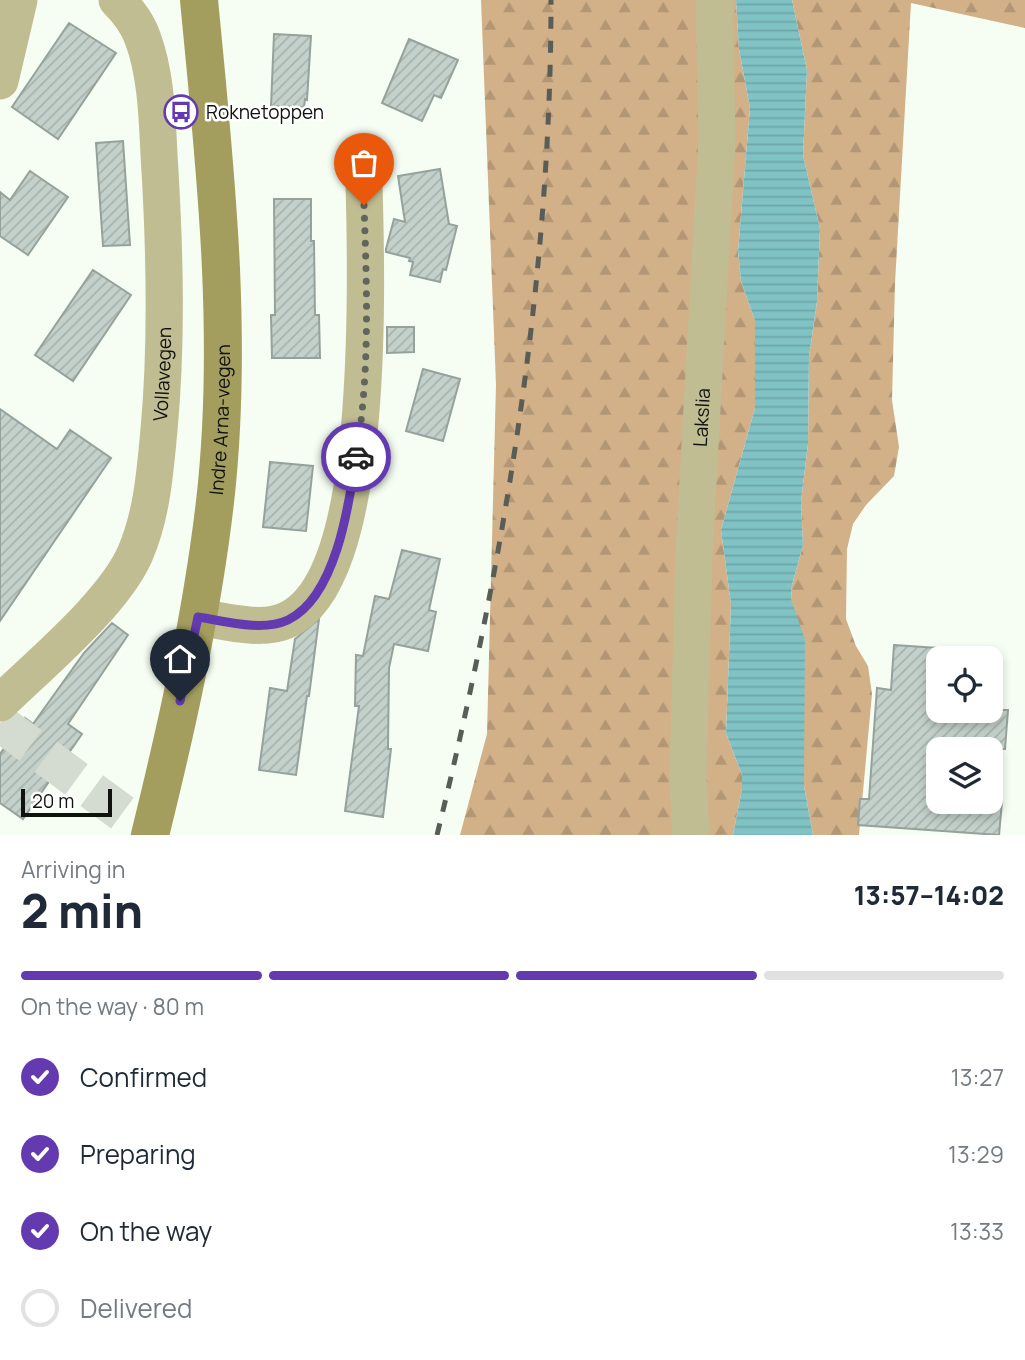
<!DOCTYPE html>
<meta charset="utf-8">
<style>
:root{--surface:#fff;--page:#f6f6f7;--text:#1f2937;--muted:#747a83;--line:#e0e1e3;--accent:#643ab1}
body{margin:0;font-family:Manrope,sans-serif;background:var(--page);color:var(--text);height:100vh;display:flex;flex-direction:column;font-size:26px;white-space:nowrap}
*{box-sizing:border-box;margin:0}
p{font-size:23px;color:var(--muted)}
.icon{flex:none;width:38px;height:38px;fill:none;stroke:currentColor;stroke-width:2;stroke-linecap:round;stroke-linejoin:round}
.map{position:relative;height:835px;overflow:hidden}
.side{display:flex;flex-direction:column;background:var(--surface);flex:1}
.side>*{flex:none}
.controls{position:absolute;left:926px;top:646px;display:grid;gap:14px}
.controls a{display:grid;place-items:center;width:77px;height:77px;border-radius:14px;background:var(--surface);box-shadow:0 4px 10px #0003;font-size:35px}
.scale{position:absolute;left:21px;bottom:18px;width:91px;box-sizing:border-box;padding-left:7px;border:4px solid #10120e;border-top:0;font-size:19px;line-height:24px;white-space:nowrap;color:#10120e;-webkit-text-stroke:5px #fff;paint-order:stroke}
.pin{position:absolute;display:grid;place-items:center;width:60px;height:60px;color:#fff;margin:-72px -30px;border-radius:50% 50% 50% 0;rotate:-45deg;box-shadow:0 0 7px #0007}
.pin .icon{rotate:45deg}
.courier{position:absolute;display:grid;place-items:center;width:70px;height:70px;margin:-35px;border:5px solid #643ab1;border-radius:50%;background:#fff;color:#222;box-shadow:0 2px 9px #0007}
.headline em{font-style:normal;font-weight:800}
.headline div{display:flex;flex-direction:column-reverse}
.headline{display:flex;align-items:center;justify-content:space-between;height:119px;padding:0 21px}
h1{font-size:46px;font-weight:800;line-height:52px}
.bar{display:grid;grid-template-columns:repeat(4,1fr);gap:10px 7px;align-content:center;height:84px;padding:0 21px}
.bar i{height:9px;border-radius:5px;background:var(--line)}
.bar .selected{background:var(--accent)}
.bar p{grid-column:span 4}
ol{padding:0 21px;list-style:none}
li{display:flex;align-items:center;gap:21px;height:77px}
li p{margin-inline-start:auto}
li .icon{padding:7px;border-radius:50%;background:var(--accent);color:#fff;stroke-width:4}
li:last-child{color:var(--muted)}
li i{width:38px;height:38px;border:4px solid var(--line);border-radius:50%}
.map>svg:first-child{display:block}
.forest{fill:url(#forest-firs)}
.water{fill:url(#water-rules)}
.building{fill:url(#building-hatch);stroke:#95a29c;stroke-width:2}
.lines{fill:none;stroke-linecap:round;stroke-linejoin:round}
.trunk-tunnel{stroke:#d4dbd1;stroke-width:38;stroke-dasharray:38 19;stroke-linecap:butt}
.minor{stroke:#c1bd93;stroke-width:37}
.secondary{stroke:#a49e5e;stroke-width:38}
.rail{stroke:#595d57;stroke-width:5;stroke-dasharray:12 12;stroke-linecap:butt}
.done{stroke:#60655e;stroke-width:7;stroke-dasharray:0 12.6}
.route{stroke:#643ab1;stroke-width:9}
.labels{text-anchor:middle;stroke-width:5;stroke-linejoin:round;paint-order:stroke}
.poi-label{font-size:19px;fill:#10120e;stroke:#fff;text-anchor:start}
.street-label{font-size:19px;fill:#10120e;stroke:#fff}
</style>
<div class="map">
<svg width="1025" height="835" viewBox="0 0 1025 835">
<defs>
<pattern id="forest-firs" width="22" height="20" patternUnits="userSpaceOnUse" patternTransform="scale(1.75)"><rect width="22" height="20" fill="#d2b189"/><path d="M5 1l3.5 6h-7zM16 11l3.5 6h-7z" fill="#b39775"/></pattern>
<pattern id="water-rules" width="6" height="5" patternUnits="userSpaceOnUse" patternTransform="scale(1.75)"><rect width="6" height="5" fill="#81c2c5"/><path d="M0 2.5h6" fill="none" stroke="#6ea6a8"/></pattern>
<pattern id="building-hatch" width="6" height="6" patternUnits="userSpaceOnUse" patternTransform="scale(1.75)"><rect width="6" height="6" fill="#c4d1cb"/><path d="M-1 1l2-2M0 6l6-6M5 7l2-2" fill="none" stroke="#a7b2ad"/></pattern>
</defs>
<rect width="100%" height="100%" fill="#f6fef3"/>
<path class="forest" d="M481,0H736L739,49L750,108L738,251L741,281L755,321V408L721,530L731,604L726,733L742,775V789L733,835H460L487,734L496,385Z
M792,0H1025V28L911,3L895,283L892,400L899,447L894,476L866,505L853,524L847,549L846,619L856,646L868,666L872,694L859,835H813L804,786L791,599L792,585L803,545L801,501L808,444L809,357L817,301L820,229L803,155L807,70Z"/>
<path class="water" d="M736,0H792L807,70L803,155L820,229L817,301L809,357L808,444L801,501L803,545L792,585L791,599L805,640L804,786L813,835H733L742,789V775L726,733L731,604L721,530L755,408V321L741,281L738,251L750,108L739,49Z"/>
<path class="building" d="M69,23L116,53L58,139L12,107Z
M274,34L311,36L307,100L305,99L304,107L271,106Z
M409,39L458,60L441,98L434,95L422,121L382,103Z
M123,141L130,245L103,246L96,143Z
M440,169L449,224L457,226L446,270L443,269L440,282L410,275L413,262L409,261L410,258L386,252V249L394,219L405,222L398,176Z
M30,171L68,197L28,255L0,236V192L10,200Z
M274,199H311V241H314L315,315H319L320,358H272L271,315H275Z
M93,270L131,295L73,381L35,355Z
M387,327H414V352L387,353Z
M423,369L460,379L443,441L406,431Z
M0,409L57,449L70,430L111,458L0,621Z
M270,462L313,466L306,531L263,527Z
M402,550L440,559L429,610L436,612L428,651L394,644L389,668L388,749H391L383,817L345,811L359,706H355L356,655L363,656L375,596L389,599Z
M319,619L309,696H307L296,775L259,770L270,688L287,691L295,639Z
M112,623L128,635L68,724L82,734L23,819L0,803V754L25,718L33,724L84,653Z
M894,645L938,648V710H1008L1005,749H938V802H1002L999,835L858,825L860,799H869L877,688L891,690Z"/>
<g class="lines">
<path class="trunk-tunnel" d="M0,723L152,835"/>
<g class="minor">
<path d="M0,81L19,0"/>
<path d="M198,617C224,621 262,632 287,620C378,578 366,270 364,182"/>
<path id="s1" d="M0,703C40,664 113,604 135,554C152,515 155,472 159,430C167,343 165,258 160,171C157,128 158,80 143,39C138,24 128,11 117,0"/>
<path id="s2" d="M691,835L688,779L694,552L717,140L714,0"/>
</g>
<path class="secondary" id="s3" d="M150,835C177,726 202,614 215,502C234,336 215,166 199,0"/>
<path class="rail" d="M437,835C504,563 551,281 551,0"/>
</g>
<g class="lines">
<path class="done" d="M356,457C370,374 367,289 364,205"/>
<path class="route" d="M180,701L198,617C224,621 262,632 288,620C336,597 349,505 356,457"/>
</g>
<defs>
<symbol id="bus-ring" viewBox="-11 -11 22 22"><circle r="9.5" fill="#fff" stroke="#643ab1" stroke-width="1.5"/><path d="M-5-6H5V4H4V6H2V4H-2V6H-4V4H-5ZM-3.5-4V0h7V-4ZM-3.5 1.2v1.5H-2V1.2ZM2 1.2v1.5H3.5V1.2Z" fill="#643ab1"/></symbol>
</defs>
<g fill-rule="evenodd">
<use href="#bus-ring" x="162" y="93" width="38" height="38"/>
</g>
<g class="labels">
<g class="poi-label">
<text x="206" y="119">Roknetoppen</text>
</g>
<g class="street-label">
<text dy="7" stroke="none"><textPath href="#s1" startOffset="385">Vollavegen</textPath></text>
<text dy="7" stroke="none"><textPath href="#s2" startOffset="418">Lakslia</textPath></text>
<text dy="7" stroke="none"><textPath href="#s3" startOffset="422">Indre Arna-vegen</textPath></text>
</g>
</g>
</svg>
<div class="controls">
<a><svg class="icon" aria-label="locate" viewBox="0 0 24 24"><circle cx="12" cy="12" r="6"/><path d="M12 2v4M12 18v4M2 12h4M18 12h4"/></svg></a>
<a><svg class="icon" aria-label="layers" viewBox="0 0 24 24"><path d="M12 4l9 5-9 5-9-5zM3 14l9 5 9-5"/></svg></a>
</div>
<div class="scale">20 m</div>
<div class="pin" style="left:364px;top:205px;background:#ea580c"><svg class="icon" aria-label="bag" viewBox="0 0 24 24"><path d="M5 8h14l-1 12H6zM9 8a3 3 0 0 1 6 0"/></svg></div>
<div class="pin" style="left:180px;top:701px;background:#1f2937"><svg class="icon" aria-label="home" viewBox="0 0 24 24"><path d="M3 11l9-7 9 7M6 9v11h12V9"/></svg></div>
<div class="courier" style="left:356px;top:457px"><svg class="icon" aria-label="car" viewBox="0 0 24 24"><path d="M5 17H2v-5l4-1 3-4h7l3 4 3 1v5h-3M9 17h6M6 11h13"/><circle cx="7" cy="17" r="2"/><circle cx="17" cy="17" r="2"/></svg></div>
</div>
<section class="side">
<div class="headline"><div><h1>2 min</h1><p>Arriving in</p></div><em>13:57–14:02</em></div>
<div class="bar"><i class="selected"></i><i class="selected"></i><i class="selected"></i><i></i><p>On the way · 80 m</p></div>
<ol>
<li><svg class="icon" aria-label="check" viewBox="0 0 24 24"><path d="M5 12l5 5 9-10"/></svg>Confirmed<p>13:27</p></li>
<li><svg class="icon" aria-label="check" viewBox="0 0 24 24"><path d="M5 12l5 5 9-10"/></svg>Preparing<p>13:29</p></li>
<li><svg class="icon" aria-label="check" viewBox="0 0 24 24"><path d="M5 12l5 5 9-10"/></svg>On the way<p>13:33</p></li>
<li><i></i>Delivered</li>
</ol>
</section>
